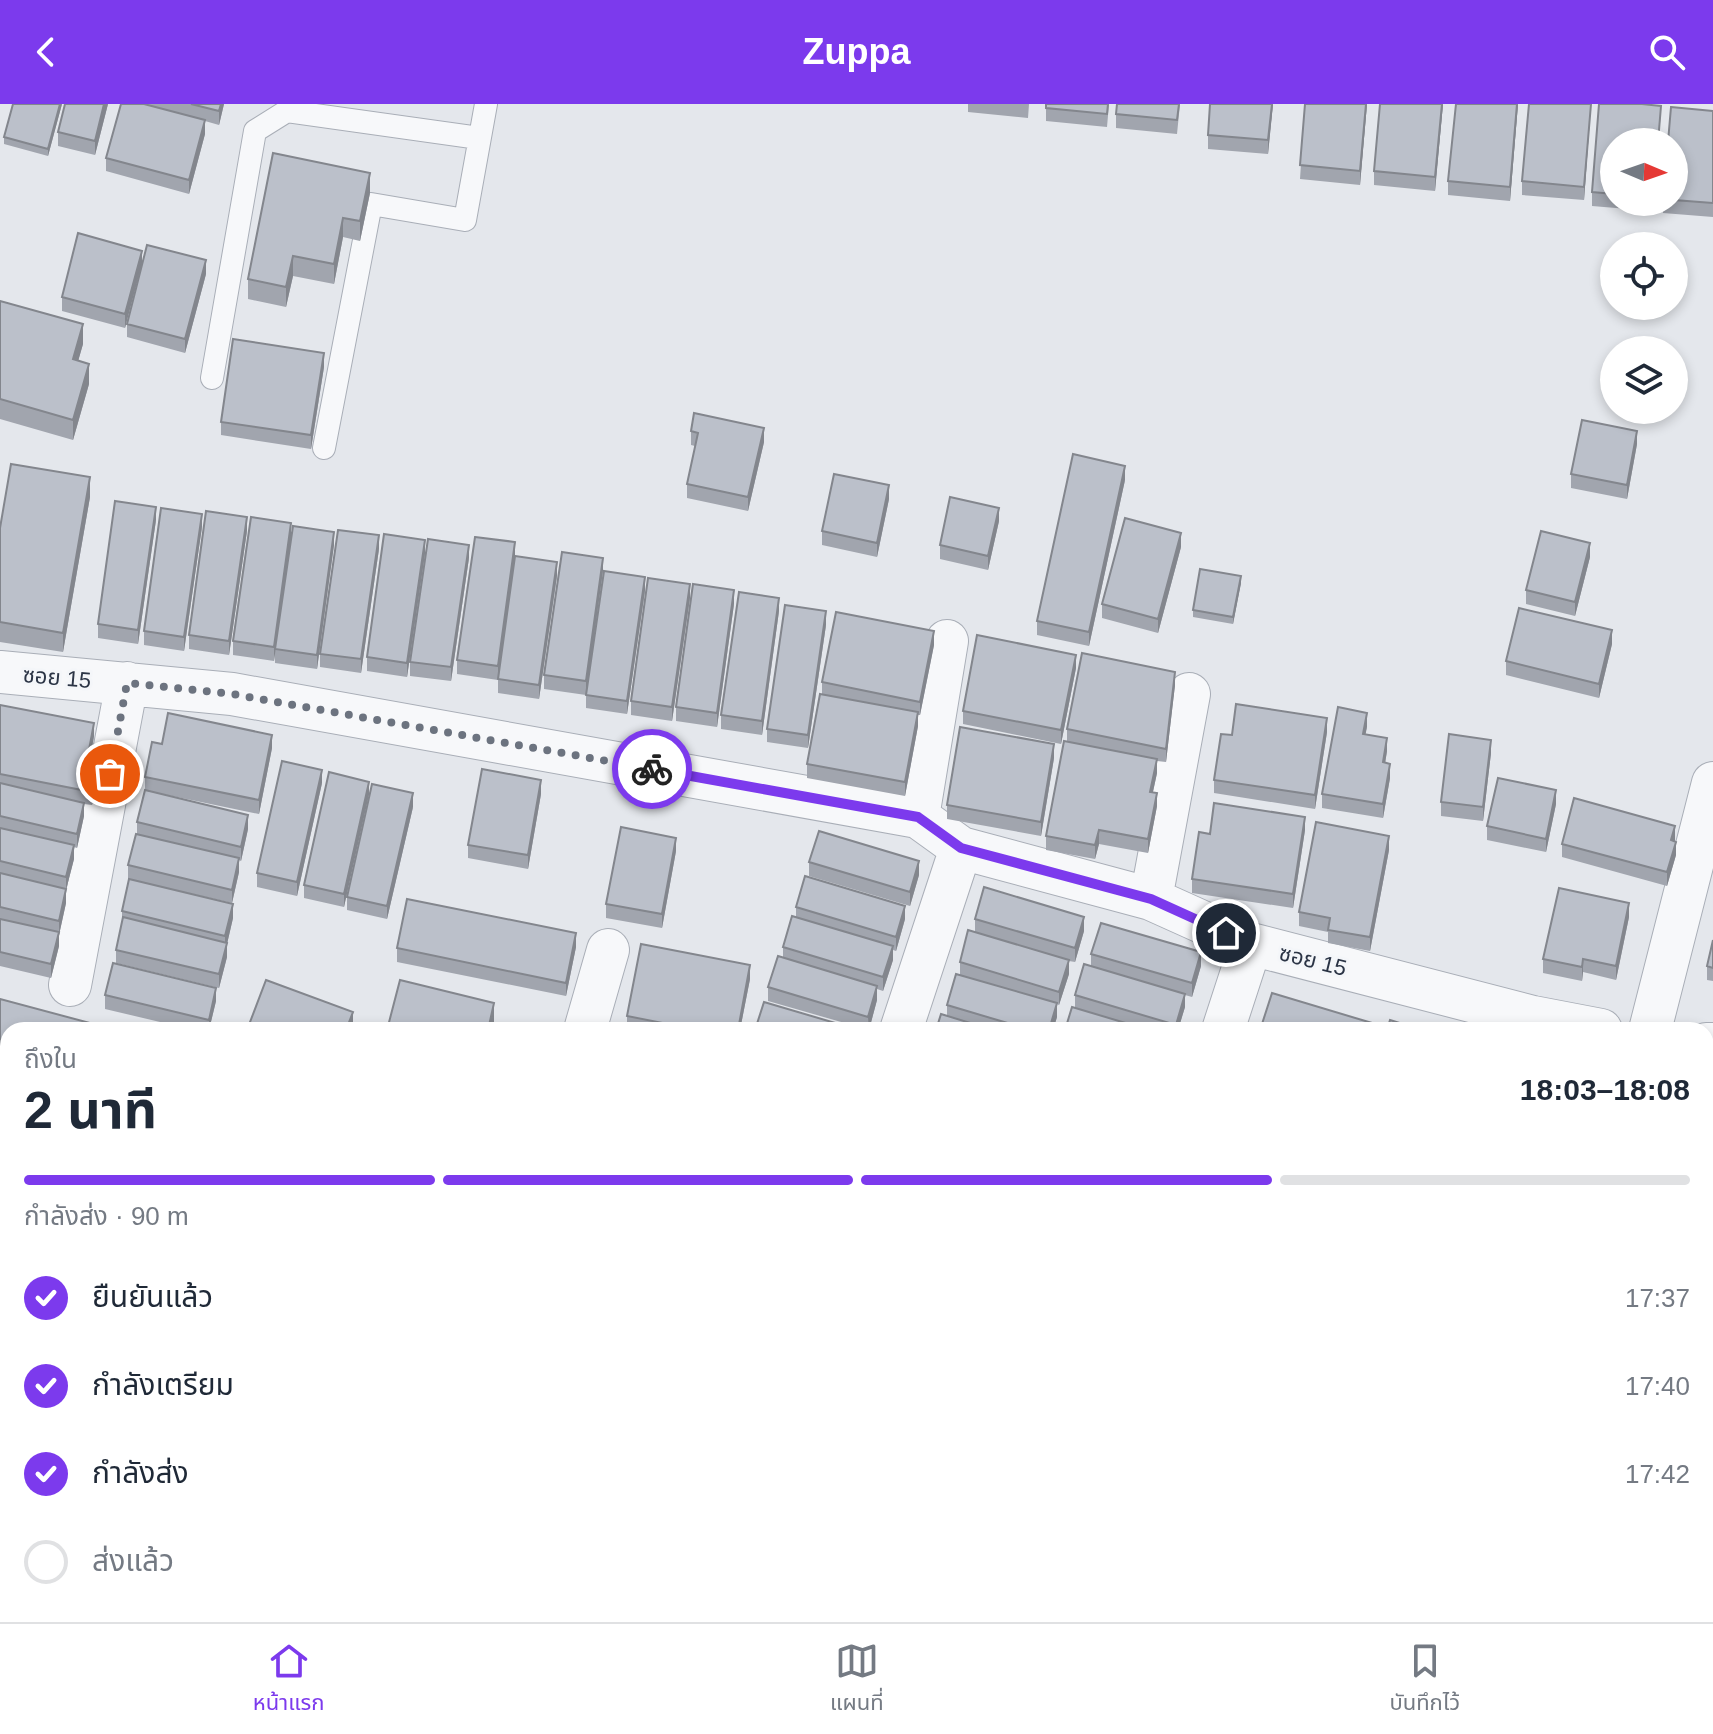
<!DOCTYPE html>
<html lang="th">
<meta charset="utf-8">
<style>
:root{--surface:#fff;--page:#f6f6f7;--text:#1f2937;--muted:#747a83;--line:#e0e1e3;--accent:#7c3aed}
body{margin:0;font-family:Helvetica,"Noto Sans Thai",sans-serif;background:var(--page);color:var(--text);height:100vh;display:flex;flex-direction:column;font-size:30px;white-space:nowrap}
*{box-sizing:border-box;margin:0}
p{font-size:26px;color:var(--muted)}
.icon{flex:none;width:44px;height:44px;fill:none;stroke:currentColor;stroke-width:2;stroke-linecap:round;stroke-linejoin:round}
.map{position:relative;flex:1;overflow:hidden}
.side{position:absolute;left:0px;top:918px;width:1714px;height:600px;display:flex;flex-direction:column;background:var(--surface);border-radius:24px 24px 0 0;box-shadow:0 4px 12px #0003}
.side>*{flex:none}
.needle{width:52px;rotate:92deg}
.tools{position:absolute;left:1600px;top:24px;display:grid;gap:16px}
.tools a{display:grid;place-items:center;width:88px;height:88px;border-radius:50%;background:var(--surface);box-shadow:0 4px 12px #0003;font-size:40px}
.pin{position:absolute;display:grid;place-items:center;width:68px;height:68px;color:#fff;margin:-34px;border:4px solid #fff;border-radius:50%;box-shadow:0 2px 8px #0007}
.courier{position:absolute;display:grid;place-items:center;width:80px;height:80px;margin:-40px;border:6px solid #7c3aed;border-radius:50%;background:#fff;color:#222;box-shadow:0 2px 10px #0007}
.summary em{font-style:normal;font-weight:700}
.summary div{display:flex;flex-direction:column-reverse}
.summary{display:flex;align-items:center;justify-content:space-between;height:136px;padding:0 24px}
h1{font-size:52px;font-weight:700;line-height:60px}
.bar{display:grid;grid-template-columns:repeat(4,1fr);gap:12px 8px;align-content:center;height:96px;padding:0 24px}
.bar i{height:10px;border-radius:6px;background:var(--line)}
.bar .active{background:var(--accent)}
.bar p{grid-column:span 4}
ol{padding:0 24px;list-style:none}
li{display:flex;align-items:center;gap:24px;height:88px}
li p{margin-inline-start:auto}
li .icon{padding:8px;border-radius:50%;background:var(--accent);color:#fff;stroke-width:4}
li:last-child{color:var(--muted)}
li i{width:44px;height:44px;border:4px solid var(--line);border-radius:50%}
header{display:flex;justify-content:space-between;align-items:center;height:104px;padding:0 24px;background:var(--accent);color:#fff;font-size:36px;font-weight:700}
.tab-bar{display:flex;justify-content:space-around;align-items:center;height:112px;border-top:2px solid var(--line);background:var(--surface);font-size:22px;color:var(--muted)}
.tab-bar a{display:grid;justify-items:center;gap:4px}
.tab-bar .active{color:var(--accent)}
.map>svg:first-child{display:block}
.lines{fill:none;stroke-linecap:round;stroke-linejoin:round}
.service-casing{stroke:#a9aeb7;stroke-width:24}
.minor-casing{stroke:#a9aeb7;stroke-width:44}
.service{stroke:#f7f8fa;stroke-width:22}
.minor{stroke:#f7f8fa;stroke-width:42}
.wall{fill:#a1a5ae}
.shaded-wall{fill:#83868d}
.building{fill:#bbc0ca;stroke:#83868d;stroke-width:2}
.done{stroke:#6c737f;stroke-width:8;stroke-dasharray:0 14.4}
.route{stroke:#7c3aed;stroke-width:10}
.labels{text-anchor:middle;stroke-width:6;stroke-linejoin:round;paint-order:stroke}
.street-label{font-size:22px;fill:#2b3445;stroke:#f4f6f9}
</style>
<header><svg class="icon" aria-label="back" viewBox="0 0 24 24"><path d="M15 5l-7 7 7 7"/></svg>Zuppa<svg class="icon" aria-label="search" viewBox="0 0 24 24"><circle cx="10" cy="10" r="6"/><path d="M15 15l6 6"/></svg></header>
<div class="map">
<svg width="1713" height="1518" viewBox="0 0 1713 1518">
<rect width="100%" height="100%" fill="#e4e7ec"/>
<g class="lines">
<defs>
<path id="service" d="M212,274L255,27L287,7L479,34
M324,344L371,100L465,116L486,0"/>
<path id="minor" d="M0,568L232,590L918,713L961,744L1151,795L1251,840L1533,913L1601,926
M918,713L947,537
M1151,795L1189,590
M70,881L127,579
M585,926L608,846
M901,926L961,744
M1223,926L1251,840
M1650,926L1713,679
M1706,940H1713
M1706,1365L1713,1340
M678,1510L704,1518
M1029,1518L1032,1510"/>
</defs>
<use href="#service" class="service-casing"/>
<use href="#minor" class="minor-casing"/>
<use href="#service" class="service"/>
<use href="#minor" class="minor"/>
</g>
<path class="wall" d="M62,0L48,52L4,40V33Z
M65,0H108L95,51L58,42V28Z
M121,0H224L219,21L205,17V30L189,90L106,67V54Z
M968,0H1029L1028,14L968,8Z
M1046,0H1109L1107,23L1046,17Z
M1180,0L1177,30L1116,24V10Z
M1273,0L1268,50L1208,45V31Z
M1305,0H1367L1360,81L1300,75Z
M1443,0L1435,87L1374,81V67Z
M1518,0L1510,97L1448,91V77Z
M1591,0L1584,96L1522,91V77Z
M1599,0H1642L1661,2L1659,38H1614V98H1653L1652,107L1592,102V88Z
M1713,7V113L1663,109V98H1674V38Z
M370,89L360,137L343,133L334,180L293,172L286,203L248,195V175Z
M142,147L125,224L62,207V193Z
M206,170L185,249L127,233V220Z
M0,197L83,240L78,257L89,280L73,336L0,315Z
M324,263L311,345L221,331V318Z
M691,327L764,338L748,407L687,394V380L695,342L691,341Z
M1637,340L1627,395L1571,384V370Z
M1125,376L1089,542L1037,531V517Z
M90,393L63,548L0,538V424Z
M889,395L877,453L822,441V427Z
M156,416L138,540L98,534V520Z
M999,417L988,466L940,455V441Z
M202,423L184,547L144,541V527Z
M247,427L229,551L189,545V531Z
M291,432L334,441L317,565L275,559V546L274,557L233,551V537Z
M515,438L498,576L457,570V556Z
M1181,443L1158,529L1102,514V500Z
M379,445L361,569L320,563V550Z
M425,450L407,573L367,567V553Z
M1590,453L1575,512L1526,500V486Z
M469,454L451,577L410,572V558Z
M603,467L586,591L544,585V571Z
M557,472L539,595L498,589V575Z
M1241,479L1233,520L1193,513V506Z
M645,487L627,610L586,604V591Z
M690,494L672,617L631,611V597Z
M734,500L717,623L676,617V603Z
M779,507L762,631L721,625V611Z
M826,521L808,644L767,638V625Z
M1612,540L1599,594L1506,571V557Z
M934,541L920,611H918V622L905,692L807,674V660L822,590V578Z
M1076,564L1061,640L963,620V607Z
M1175,581L1166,658L1157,657V669L1153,688L1157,702L1148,749L1099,740L1095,755L1046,746V732L1067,638V625Z
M0,601L94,632L91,651L99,666L92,701L84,700V712L77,744L74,743V755L66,786V799L59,831V842L51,874L0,862Z
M1367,623L1365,630L1387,647L1385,659L1390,674L1383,714L1322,704V690Z
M1327,628L1315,705L1214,689V676L1232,631Z
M162,640L272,644L259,710L153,688L248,725L241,757L239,756V768L232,799L128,775V761L137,730V718L145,687V673Z
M1491,649L1483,717L1441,712V698Z
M1054,654L1041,732L947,715V701Z
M369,678L344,803L304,794V781Z
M322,679L297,792L257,783V769Z
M541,690L528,765L468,754V741Z
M1556,700L1546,748L1487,736V722Z
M413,703L387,815L347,806V793Z
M1305,726L1293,804L1192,789V775L1210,730Z
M1675,736L1676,751L1667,782L1562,753V740Z
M1389,746L1370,847L1328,839V828L1299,822V808Z
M676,747L662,824L606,814V800Z
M809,758L919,771L910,802L809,772Z
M796,803L905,815L896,847L893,846V856L883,887L877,885V896L869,926L768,897V883L783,854V843L796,813Z
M122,807L233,814L227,840V853L219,884L116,859V846L122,819Z
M1629,813L1616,876L1583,868L1582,877L1543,869V855Z
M975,815L1084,827L1075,858L1069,857V870L1059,901L1057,900V913L1053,926H936L947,912V901L960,871V858L975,828Z
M1713,836V877L1707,876V862Z
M576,843L566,892L397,858V844Z
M1091,850L1201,862L1192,893L1185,891V903L1178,926H1065L1075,904V891L1091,862Z
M750,875L740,926H627V912Z
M105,891L216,897L209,926H194L105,905Z
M0,895L8,926V1053L0,1051Z
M1262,920L1372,926H1262Z
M1706,995L1713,997V1229L1706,1227Z
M774,1510H861L859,1518H801Z
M933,1510H990L988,1518H960Z
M1075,1510H1190L1187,1518H1072Z"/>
<path class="shaded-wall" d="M60,0H62L48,52V45Z
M104,0H108L95,51V37Z
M221,0H224L219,21V7Z
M1272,0H1273L1268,50V36Z
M1366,0H1367L1360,81V67Z
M1442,0H1443L1435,87V73Z
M1517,0H1518L1510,97V83Z
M1591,0L1584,96V83Z
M205,16V30L189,90V76Z
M370,69V89L360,137V117Z
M343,114V133L334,180V160Z
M142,147V160L125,224V210Z
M293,152V172L286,203V183Z
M206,156V170L185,249V235Z
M83,220V240L73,275V255Z
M324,249V263L311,345V331Z
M89,260V280L73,336V316Z
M764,324V338L748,407V393Z
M1637,327V340L1627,395V381Z
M1125,362V376L1089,542V528Z
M90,373V393L63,548V529Z
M889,381V395L877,453V439Z
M156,403V416L138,540V526Z
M999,404V417L988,466V452Z
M202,410V423L184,547V533Z
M247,413V427L229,551V537Z
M291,419V433L274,557V543Z
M334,428V441L317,565V551Z
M1181,429V443L1158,529V515Z
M379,431V445L361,569V555Z
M425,436V450L407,573V559Z
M515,438V452L498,576V562Z
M1590,439V453L1575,512V498Z
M469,441V454L451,577V563Z
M603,454V467L586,591V577Z
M557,458V472L539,595V581Z
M1241,472V479L1233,520V513Z
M645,473V487L627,610V597Z
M690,480V494L672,617V603Z
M734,486V500L717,623V609Z
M779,494V507L762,631V617Z
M826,507V521L808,644V631Z
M1612,526V540L1599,594V580Z
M934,527V541L920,611V598Z
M1076,551V564L1061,640V626Z
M1175,568V581L1166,658V645Z
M918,608V622L905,692V678Z
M1367,609V623L1363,643V630Z
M1327,614V628L1315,705V691Z
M94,619V632L88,664V651Z
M272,631V644L259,710V696Z
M1387,634V647L1383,672V658Z
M1491,636V649L1483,717V703Z
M1054,640V654L1041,732V718Z
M99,652V666L92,701V688Z
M1157,655V669L1150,701V688Z
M1390,660V674L1383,714V700Z
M322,666V679L297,792V778Z
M541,676V690L528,765V751Z
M369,678V691L344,803V790Z
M1556,686V700L1546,748V735Z
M413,689V703L387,815V802Z
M1157,689V702L1148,749V735Z
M84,699V712L77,744V730Z
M248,711V725L241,757V743Z
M1305,713V726L1293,804V790Z
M1675,722V736L1671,750V736Z
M1099,726V740L1095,755V741Z
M1389,732V746L1370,847V833Z
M676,734V747L662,824V810Z
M1676,738V751L1667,782V768Z
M74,741V755L66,786V799L59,831V817L66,787V773Z
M239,754V768L232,799V786Z
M919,757V771L910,802V788Z
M1629,799V813L1616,876V862Z
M233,800V814L227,840V853L219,884V870L225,845V832Z
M905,802V815L896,847V833Z
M1084,813V827L1075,858V844Z
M59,828V842L51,874V860Z
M576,829V843L566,892V879Z
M893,842V856L883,887V873Z
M1201,848V862L1192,893V879Z
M1583,855V868L1582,877V863Z
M1069,856V870L1059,901V888Z
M750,861V875L740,926H738Z
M877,882V896L869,926L868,913Z
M216,884V897L209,926V916Z
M1185,890V903L1178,926H1176V921Z
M494,899V919L493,926H488Z
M1057,899V913L1053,926H1049Z
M353,908V922L351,926H346Z
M1713,1236V1250L1706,1272V1259Z
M857,1510H861L859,1518H855Z
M987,1510H990L988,1518H986Z
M1185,1510H1190L1187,1518H1182Z"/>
<path class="building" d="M13,0H60L48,45L4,33Z
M65,0H104L95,37L58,28Z
M121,0H144L205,16L189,76L106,54Z
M191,0H221L219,7Z
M1046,0H1108L1107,10L1046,4Z
M1117,0H1179L1177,16L1116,10Z
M1210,0H1272L1268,36L1208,31Z
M1305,0H1366L1360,67L1300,61Z
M1380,0H1442L1435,73L1374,67Z
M1456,0H1517L1510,83L1448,77Z
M1529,0H1591L1584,83L1522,77Z
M1599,0H1642L1661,2L1658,38H1614V90L1592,88Z
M1671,3L1713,7V99L1674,96V38H1668Z
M273,49L370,69L360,117L343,114L334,160L293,152L286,183L248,175Z
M78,129L142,147L125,210L62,193Z
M147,141L206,156L185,235L127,220Z
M0,197L83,220L73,255L89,260L73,316L0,295Z
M233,235L324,249L311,331L221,318Z
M694,309L764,324L748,393L687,380L698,329L691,327Z
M1582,316L1637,327L1627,381L1571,370Z
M1073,350L1125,362L1089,528L1037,517Z
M11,360L90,373L63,529L0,518V424Z
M834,370L889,381L877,439L822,427Z
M950,393L999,404L988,452L940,441Z
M115,397L156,403L138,526L98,520Z
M161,404L202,410L184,533L144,527Z
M206,407L247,413L229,537L189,531Z
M251,413L291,419L274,543L233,537Z
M1125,414L1181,429L1158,515L1102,500Z
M293,422L334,428L317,551L275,545Z
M338,426L379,431L361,555L320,550Z
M1541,427L1590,439L1575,498L1526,486Z
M384,430L425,436L407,559L367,553Z
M475,433L515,438L498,562L457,556Z
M428,435L469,441L451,563L410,558Z
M562,448L603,454L586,577L544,571Z
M515,452L557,458L539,581L498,575Z
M1200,465L1241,472L1233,513L1193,506Z
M604,467L645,473L627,597L586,591Z
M648,474L690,480L672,603L631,597Z
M693,480L734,486L717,609L676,603Z
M739,488L779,494L762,617L721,611Z
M785,501L826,507L808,631L767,625Z
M1519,504L1612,526L1599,580L1506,557Z
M836,508L934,527L920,598L822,578Z
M977,531L1076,551L1061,626L963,607Z
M1082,549L1175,568L1166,645L1067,625Z
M820,590L918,608L905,678L807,660Z
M1236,600L1327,614L1315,691L1214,676L1221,630L1232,631Z
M0,601L94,619L88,651L99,652L92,688L0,670Z
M1338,603L1367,609L1363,630L1387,634L1383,658L1390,660L1383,700L1322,690Z
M168,609L272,631L259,696L145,673L152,638L162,640Z
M960,623L1054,640L1041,718L947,701Z
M1449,630L1491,636L1483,703L1441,698Z
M1064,637L1157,655L1150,688L1157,689L1148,735L1099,726L1095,741L1046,732Z
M282,657L322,666L297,778L257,769Z
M482,665L541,676L528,751L468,741Z
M329,668L369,678L344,790L304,781Z
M1498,674L1556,686L1546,735L1487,722Z
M0,679L84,699L77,730L0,712Z
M372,680L413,689L387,802L347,793Z
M145,686L248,711L241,743L137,718Z
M1574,694L1675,722L1671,736L1676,738L1667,768L1562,740Z
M1214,699L1305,713L1293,790L1192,775L1199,728L1210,730Z
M1316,718L1389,732L1370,833L1328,826L1330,814L1299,808Z
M621,723L676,734L662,810L606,800Z
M0,724L74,741L66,773L0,757Z
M819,727L919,757L910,788L809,758Z
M136,730L239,754L232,786L128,761Z
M0,769L66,785L59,817L0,803Z
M805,772L905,802L896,833L796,803Z
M129,775L233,800L225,832L122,807Z
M984,783L1084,813L1075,844L975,815Z
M1559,784L1629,799L1616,862L1583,855L1582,863L1543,855Z
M407,795L576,829L566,879L397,844Z
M792,812L893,842L883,873L783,843Z
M123,813L227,839L219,870L116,846Z
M0,815L59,828L51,860L0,848Z
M1101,819L1201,848L1192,879L1091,850Z
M968,826L1069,856L1059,888L960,858Z
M1713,836V864L1707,862Z
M641,840L750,861L738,926H698L627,912Z
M778,852L877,882L868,913L768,883Z
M113,859L216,884L209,916L105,891Z
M1084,860L1185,890L1176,921L1075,891Z
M956,870L1057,899L1049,926H1031L947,901Z
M266,876L353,908L346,926H247Z
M400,876L494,899L488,926H387Z
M1272,889L1372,919L1370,926H1282L1262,920Z
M0,895L116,926H8V1027L0,1025Z
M764,898L859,926H755Z
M1072,903L1149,926H1065Z
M941,910L993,926H936Z
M1390,916L1422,926H1387Z
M1706,995L1713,997V1031L1706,1029Z
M1706,1042L1713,1045V1078L1706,1076Z
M1706,1087L1713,1089V1123L1706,1121Z
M1706,1132L1713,1134V1168L1706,1166Z
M1706,1179L1713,1181V1215L1706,1213Z
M1706,1230L1713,1232L1706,1259Z
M61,1510H111L109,1518H60Z
M527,1510H536L568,1518H525Z
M820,1510H857L855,1518H847Z
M877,1510H927L954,1518H874Z
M1075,1510H1095L1118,1518H1072Z
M1131,1510H1185L1182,1518H1154Z"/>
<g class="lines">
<path class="done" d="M110,670L127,579L232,590L652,665"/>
<path class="route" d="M652,665L918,713L961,744L1151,795L1226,829"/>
</g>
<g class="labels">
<g class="street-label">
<text transform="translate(57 573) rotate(5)" y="8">ซอย 15</text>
<text transform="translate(1313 856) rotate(14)" y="8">ซอย 15</text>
</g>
</g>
</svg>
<div class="tools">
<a><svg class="needle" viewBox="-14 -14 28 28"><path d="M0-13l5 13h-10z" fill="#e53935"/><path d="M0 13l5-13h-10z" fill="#747a83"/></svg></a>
<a><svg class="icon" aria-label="locate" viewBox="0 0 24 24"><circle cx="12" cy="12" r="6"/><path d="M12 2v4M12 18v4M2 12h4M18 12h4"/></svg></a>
<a><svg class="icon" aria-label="layers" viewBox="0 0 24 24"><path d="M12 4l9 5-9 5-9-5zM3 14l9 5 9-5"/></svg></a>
</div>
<div class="pin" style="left:110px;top:670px;background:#ea580c"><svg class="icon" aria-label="bag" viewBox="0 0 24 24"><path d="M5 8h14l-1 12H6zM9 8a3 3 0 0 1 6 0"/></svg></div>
<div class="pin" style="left:1226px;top:829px;background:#1f2937"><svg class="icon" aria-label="home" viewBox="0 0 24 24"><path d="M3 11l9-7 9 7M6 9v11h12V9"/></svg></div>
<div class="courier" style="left:652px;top:665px"><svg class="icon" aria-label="bike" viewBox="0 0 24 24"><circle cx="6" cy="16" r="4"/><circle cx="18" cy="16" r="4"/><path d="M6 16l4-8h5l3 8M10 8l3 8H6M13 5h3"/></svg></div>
<section class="side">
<div class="summary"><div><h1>2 นาที</h1><p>ถึงใน</p></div><em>18:03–18:08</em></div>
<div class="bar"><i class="active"></i><i class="active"></i><i class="active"></i><i></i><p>กำลังส่ง · 90 m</p></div>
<ol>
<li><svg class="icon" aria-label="check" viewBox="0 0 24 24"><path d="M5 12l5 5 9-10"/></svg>ยืนยันแล้ว<p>17:37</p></li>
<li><svg class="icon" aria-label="check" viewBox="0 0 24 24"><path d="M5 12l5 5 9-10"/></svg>กำลังเตรียม<p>17:40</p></li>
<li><svg class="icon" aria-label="check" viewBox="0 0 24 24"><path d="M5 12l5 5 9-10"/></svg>กำลังส่ง<p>17:42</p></li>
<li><i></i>ส่งแล้ว</li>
</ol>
</section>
</div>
<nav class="tab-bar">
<a class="active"><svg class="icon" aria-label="home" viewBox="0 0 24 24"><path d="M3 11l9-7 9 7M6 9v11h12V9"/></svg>หน้าแรก</a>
<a><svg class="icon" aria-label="map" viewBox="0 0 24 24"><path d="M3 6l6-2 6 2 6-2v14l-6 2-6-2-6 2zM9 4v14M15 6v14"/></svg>แผนที่</a>
<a><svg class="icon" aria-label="saved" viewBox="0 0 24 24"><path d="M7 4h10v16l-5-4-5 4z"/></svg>บันทึกไว้</a>
</nav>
